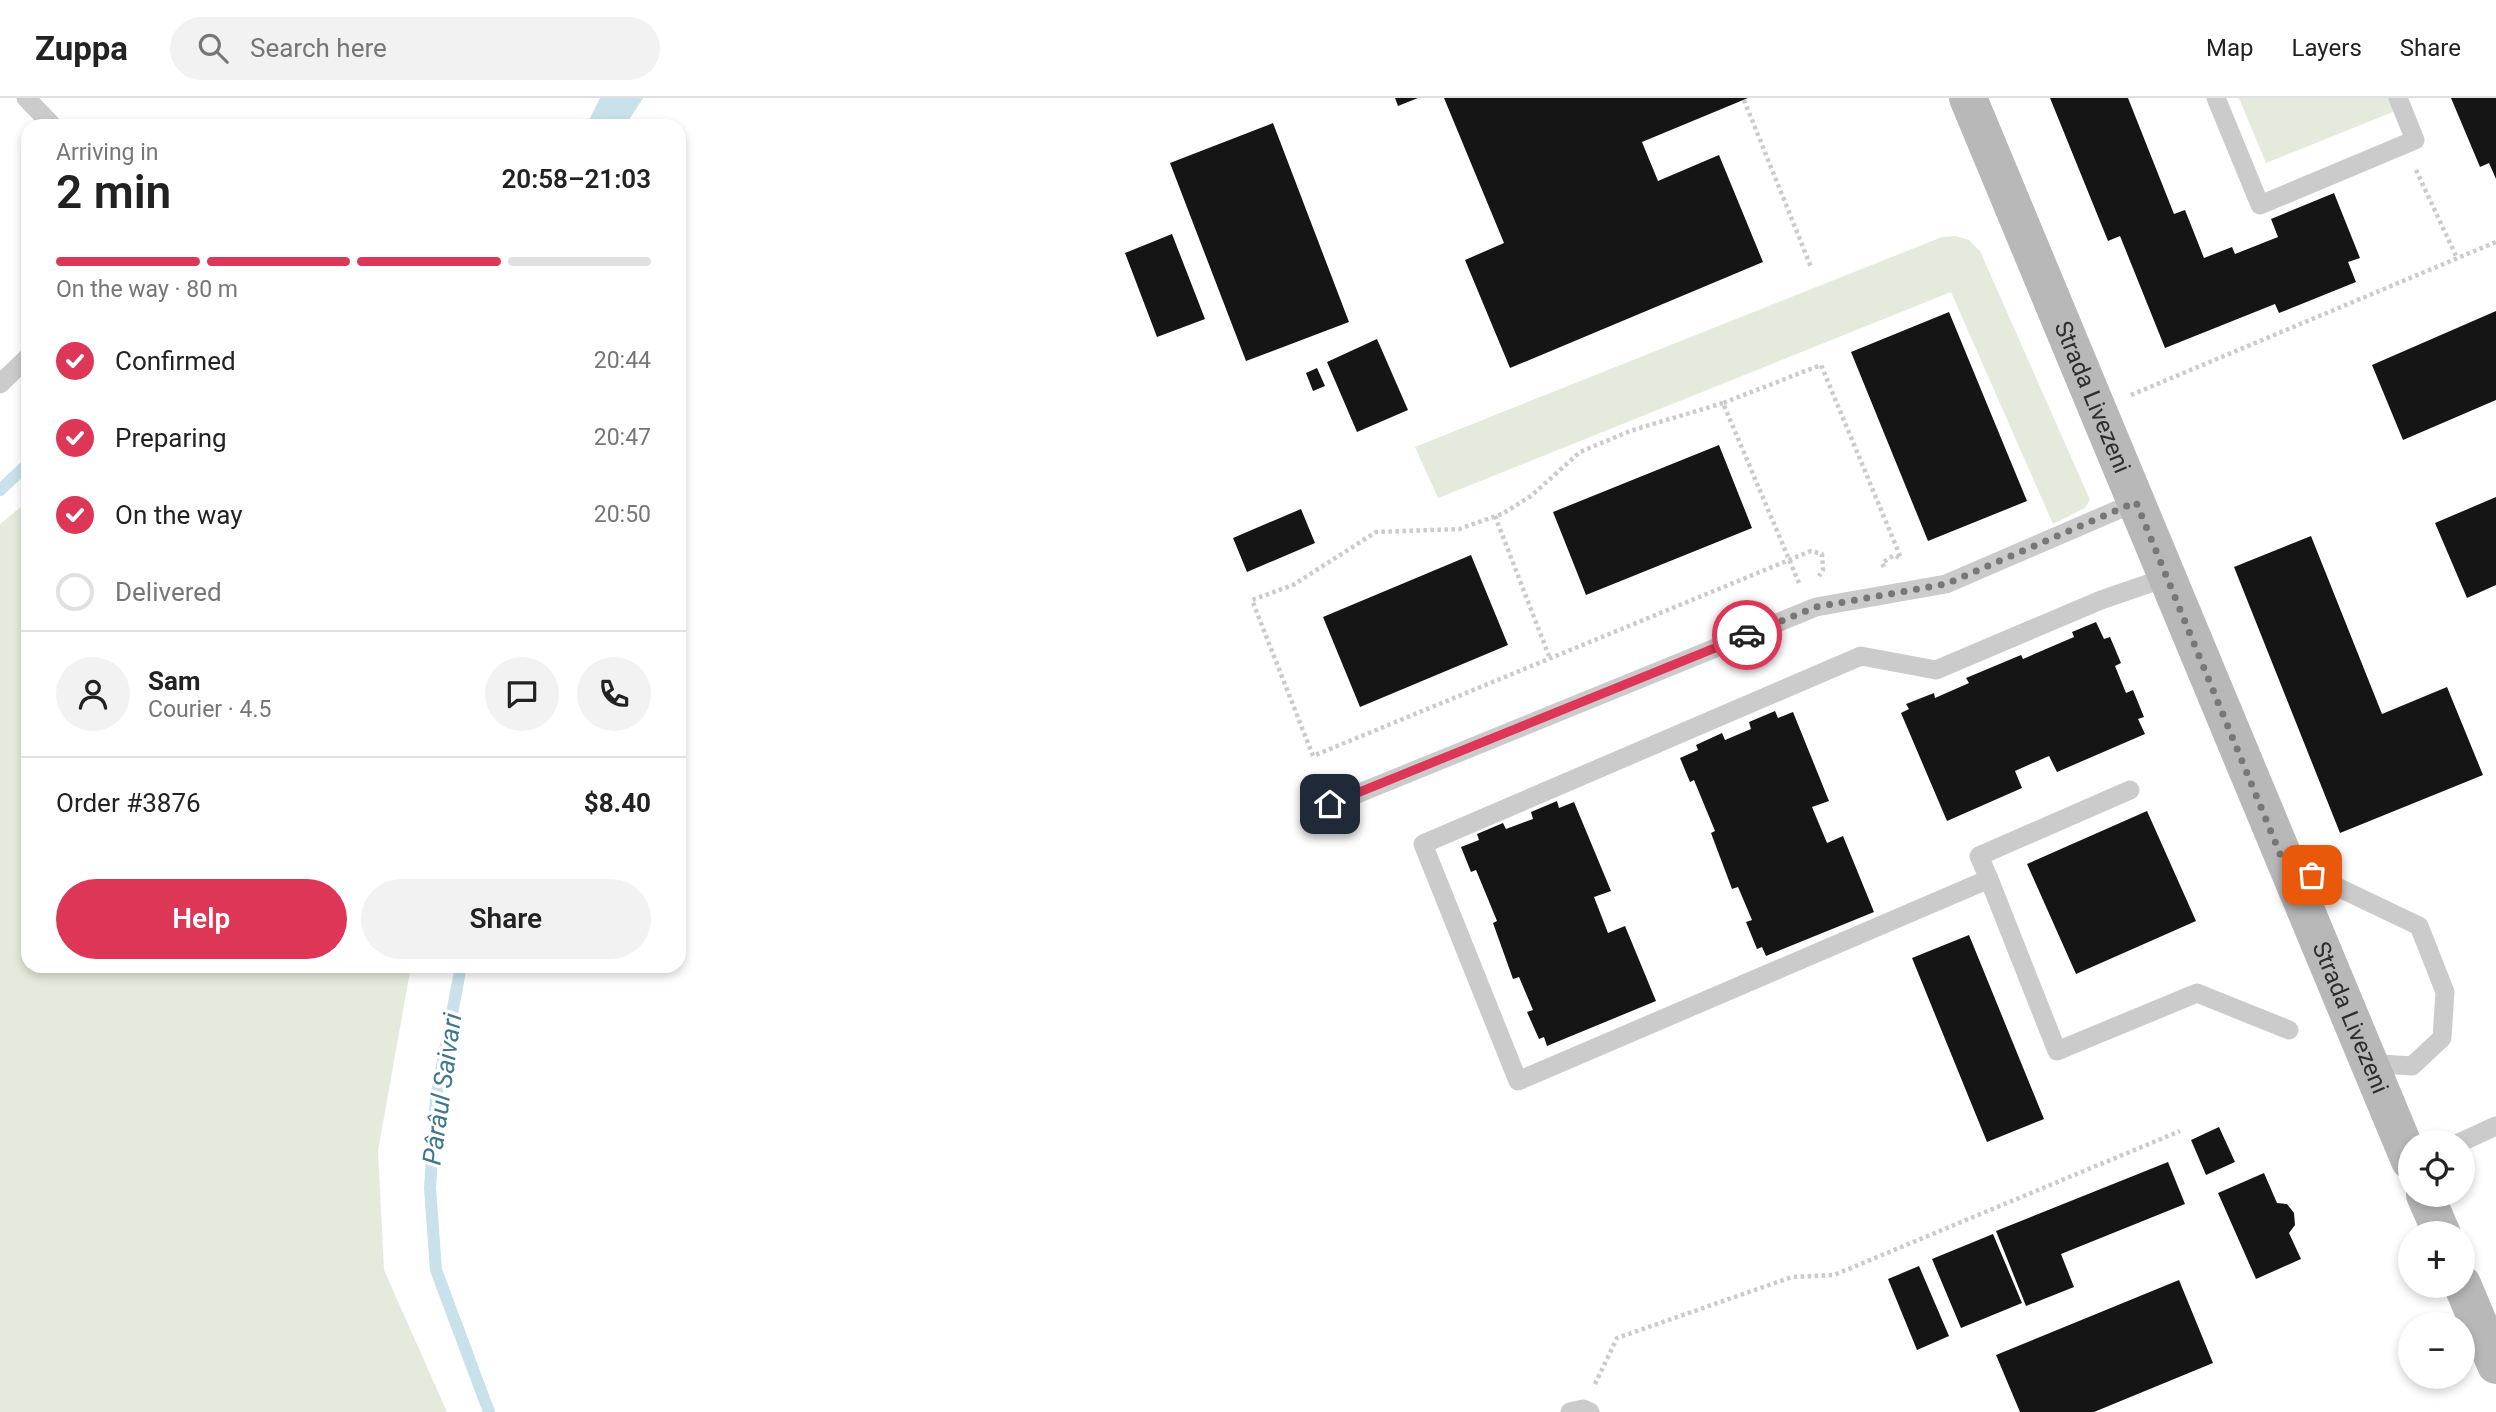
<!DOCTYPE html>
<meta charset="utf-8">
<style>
:root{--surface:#fff;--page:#f2f2f2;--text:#222;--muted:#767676;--line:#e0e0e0;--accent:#de3657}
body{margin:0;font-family:Roboto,sans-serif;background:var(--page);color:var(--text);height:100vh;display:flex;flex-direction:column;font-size:26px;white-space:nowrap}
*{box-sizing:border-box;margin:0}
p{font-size:23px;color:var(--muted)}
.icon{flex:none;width:38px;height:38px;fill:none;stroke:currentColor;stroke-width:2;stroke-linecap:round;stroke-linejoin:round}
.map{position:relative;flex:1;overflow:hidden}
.panel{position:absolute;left:21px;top:21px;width:665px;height:854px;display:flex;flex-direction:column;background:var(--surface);border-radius:21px;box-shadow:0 4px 10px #0003}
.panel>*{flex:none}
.tools{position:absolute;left:2398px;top:1032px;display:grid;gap:14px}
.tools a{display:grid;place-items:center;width:77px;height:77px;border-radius:50%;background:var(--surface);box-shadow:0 4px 10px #0003;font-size:35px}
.pin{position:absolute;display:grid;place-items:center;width:60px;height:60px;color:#fff;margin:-30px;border-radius:14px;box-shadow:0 4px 10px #0006}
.courier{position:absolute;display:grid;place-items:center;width:70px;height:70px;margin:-35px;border:5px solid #de3657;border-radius:50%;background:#fff;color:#222;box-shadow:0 2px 9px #0007}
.head em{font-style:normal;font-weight:600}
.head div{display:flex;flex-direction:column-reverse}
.head{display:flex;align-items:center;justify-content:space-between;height:119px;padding:0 35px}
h1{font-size:46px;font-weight:600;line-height:52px}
.bar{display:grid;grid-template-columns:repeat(4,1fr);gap:10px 7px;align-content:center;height:84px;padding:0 35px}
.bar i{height:9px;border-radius:5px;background:var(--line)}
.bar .active{background:var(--accent)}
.bar p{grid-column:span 4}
.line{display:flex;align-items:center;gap:18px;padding:0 35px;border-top:2px solid var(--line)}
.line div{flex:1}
.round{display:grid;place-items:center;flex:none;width:74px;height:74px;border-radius:37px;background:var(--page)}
ol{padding:0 35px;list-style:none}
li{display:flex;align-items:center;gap:21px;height:77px}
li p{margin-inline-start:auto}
li .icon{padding:7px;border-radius:50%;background:var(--accent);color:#fff;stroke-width:4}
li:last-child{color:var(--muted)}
li i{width:38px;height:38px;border:4px solid var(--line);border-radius:50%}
.action{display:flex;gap:14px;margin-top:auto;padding:14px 35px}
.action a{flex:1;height:80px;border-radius:42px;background:var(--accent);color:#fff;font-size:28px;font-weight:600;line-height:80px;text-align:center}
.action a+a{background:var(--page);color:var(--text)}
header{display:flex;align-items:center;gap:42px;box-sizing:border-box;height:98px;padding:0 35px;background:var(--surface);border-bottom:2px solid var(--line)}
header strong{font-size:33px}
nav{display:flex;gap:38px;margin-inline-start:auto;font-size:24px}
.search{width:490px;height:63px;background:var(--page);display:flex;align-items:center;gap:18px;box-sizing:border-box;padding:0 24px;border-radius:38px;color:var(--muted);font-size:26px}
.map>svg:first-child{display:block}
.green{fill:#e5ebdc}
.water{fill:#c8e1ea}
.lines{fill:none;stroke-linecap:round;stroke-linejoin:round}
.stream{stroke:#c8e1ea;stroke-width:12}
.building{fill:#151515}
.path{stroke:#cbcbcb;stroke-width:4.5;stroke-dasharray:3.5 3.5;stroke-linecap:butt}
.lane{stroke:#cbcbcb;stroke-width:19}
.secondary{stroke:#b8b8b8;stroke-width:38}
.done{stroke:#777;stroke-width:7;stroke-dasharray:0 12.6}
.route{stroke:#de3657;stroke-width:9}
.labels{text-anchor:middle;stroke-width:7;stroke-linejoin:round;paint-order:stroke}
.street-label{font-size:24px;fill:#2e2e2e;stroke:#fff}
.water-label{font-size:26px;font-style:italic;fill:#3f788c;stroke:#fff}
</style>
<header>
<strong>Zuppa</strong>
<div class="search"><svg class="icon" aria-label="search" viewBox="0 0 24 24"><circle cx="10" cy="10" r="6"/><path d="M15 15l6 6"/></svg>Search here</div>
<nav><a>Map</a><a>Layers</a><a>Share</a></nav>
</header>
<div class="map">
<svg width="2496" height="1314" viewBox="0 0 2496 1314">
<rect width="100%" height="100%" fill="#fff"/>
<path class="green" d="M2239,0H2393L2398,12L2266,65Z
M1955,138L1969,142L1980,153L2090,402L2085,410L2053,426L1951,194L1438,400L1415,349L1942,139Z
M28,403V868H411L378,1053L384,1172L447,1314H0V426Z"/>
<path class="water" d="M600,0H643L625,28H586Z"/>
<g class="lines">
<path class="stream" d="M0,392L28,366
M461,868L436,1000L430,1090L436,1172L489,1314"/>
</g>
<path class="building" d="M1395,0H1418L1398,8Z
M1444,0H1748L1642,44L1658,83L1719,57L1763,164L1510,270L1465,162L1504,145Z
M2050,0H2128L2174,116L2185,112L2204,160L2232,149L2235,156L2278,139L2271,121L2334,95L2360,160L2348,164L2356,184L2279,215L2275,206L2165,250L2120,138L2108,143Z
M2451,0H2496V81L2489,65L2480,69Z
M1273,25L1349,224L1246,263L1170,65Z
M1172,136L1205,221L1157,239L1125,155Z
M2496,213V302L2403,342L2372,267Z
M1949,214L2027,403L1928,443L1851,254Z
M1377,241L1408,312L1357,334L1327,264Z
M1317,270L1325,288L1313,293L1306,275Z
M1719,347L1752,430L1586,497L1553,414Z
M2496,399V487L2467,500L2435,425Z
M1301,411L1315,445L1247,474L1233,440Z
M2311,438L2382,616L2447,589L2483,677L2340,735L2234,469Z
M1471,457L1508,547L1360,609L1323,519Z
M2096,524L2104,541L2110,539L2121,565L2115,568L2126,595L2133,592L2144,619L2138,621L2145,636L2057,674L2049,658L2015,673L2022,690L1947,723L1901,615L1909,611L1906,606L1934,595L1935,600L1969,585L1966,580L2021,557L2023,561L2074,539L2072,534Z
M1775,613L1778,620L1793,614L1829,703L1812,709L1827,745L1843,738L1874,814L1766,858L1762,849L1757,851L1746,824L1752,822L1738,789L1732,791L1711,735L1715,733L1694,682L1690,684L1680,660L1698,652L1696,647L1722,635L1725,642L1751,631L1749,624Z
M1557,703L1559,710L1574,704L1611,793L1594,799L1608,835L1625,828L1656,903L1547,948L1544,939L1539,941L1527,914L1533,912L1519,879L1513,881L1493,825L1497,823L1476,772L1471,774L1461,749L1479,742L1477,736L1503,725L1506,731L1533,721L1531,714Z
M2147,713L2196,823L2076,876L2027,766Z
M1969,837L2044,1021L1987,1044L1912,860Z
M2219,1029L2235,1064L2206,1077L2191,1042Z
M2168,1064L2185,1106L2061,1156L2074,1189L2026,1208L1996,1133Z
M2264,1075L2277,1105L2287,1106L2294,1115L2295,1127L2289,1135L2301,1161L2256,1181L2218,1095Z
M1993,1136L2022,1205L1961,1230L1932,1161Z
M1919,1168L1949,1238L1917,1252L1888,1181Z
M2179,1182L2213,1265L2094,1314H2020L1996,1257Z"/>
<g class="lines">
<path class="path" d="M1744,2L1811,169
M2416,72L2457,160
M2131,297L2496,144
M1723,305L1630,333L1580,354L1531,398L1502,416L1459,431L1376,434L1293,487L1252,502L1313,658L1811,453L1822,456L1823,472L1819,478
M1495,418L1549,558
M1884,469L1882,465L1894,457L1901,461
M1799,485L1723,305L1821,267L1901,460
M1595,1286L1617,1240L1792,1179L1834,1177L2180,1033"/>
<path class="lane" d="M26,0L53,28
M2216,0L2260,107L2415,42L2398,0
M0,286L28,259
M2168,479L2101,502L1936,572L1861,558L1423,746L1518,983L1989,781L2057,953L2197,895L2289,932
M1330,707L1816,509L1946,486L2136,404
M2291,767L2419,828L2445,894L2442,940L2412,968L2367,965
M1989,781L1979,758L2130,692
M2459,1045L2496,1028
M1570,1314L1583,1311L1590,1314"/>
<g class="secondary">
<path id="s1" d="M1968,0L2410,1063"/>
<path d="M2425,1097L2442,1136"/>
<path d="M2462,1186L2496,1267"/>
</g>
</g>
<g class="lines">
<path class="done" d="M1747,537L1816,509L1946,486L2136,404L2283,763L2312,777"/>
<path class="route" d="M1330,706L1747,537"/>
</g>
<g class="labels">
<g class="street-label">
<text dy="8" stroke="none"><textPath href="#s1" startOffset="324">Strada Livezeni</textPath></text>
<text dy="8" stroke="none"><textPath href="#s1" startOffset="996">Strada Livezeni</textPath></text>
</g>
<g class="water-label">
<text transform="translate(442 991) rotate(-82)" y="9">Pârâul Saivari</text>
</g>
</g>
</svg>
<div class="tools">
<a><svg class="icon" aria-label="locate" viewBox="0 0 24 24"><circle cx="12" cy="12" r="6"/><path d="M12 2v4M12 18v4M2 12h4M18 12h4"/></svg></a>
<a>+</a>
<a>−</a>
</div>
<div class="pin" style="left:2312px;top:777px;background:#ea580c"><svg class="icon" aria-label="bag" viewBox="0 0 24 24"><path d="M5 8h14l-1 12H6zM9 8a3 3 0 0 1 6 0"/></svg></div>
<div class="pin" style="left:1330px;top:706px;background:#1f2937"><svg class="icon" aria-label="home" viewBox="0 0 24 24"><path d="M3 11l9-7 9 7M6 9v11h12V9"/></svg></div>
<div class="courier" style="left:1747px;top:537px"><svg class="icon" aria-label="car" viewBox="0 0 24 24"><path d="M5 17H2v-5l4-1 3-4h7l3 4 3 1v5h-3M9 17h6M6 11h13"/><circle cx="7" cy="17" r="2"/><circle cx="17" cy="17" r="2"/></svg></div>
<section class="panel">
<div class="head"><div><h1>2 min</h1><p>Arriving in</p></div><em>20:58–21:03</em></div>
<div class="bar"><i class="active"></i><i class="active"></i><i class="active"></i><i></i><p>On the way · 80 m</p></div>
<ol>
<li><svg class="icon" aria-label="check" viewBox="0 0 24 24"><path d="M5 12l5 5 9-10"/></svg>Confirmed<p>20:44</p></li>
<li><svg class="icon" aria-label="check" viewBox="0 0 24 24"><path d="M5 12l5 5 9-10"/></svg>Preparing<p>20:47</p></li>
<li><svg class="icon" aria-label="check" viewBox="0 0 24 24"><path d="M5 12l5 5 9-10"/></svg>On the way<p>20:50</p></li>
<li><i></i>Delivered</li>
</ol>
<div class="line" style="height:126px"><a class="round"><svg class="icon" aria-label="person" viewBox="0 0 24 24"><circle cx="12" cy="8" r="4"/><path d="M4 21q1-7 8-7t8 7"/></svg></a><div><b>Sam</b><p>Courier · 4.5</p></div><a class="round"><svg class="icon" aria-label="chat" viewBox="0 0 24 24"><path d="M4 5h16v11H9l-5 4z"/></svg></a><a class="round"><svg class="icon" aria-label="phone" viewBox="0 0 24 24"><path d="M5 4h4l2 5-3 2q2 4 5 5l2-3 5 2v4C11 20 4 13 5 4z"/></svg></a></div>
<div class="line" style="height:91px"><div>Order #3876</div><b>$8.40</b></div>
<div class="action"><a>Help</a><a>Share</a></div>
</section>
</div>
